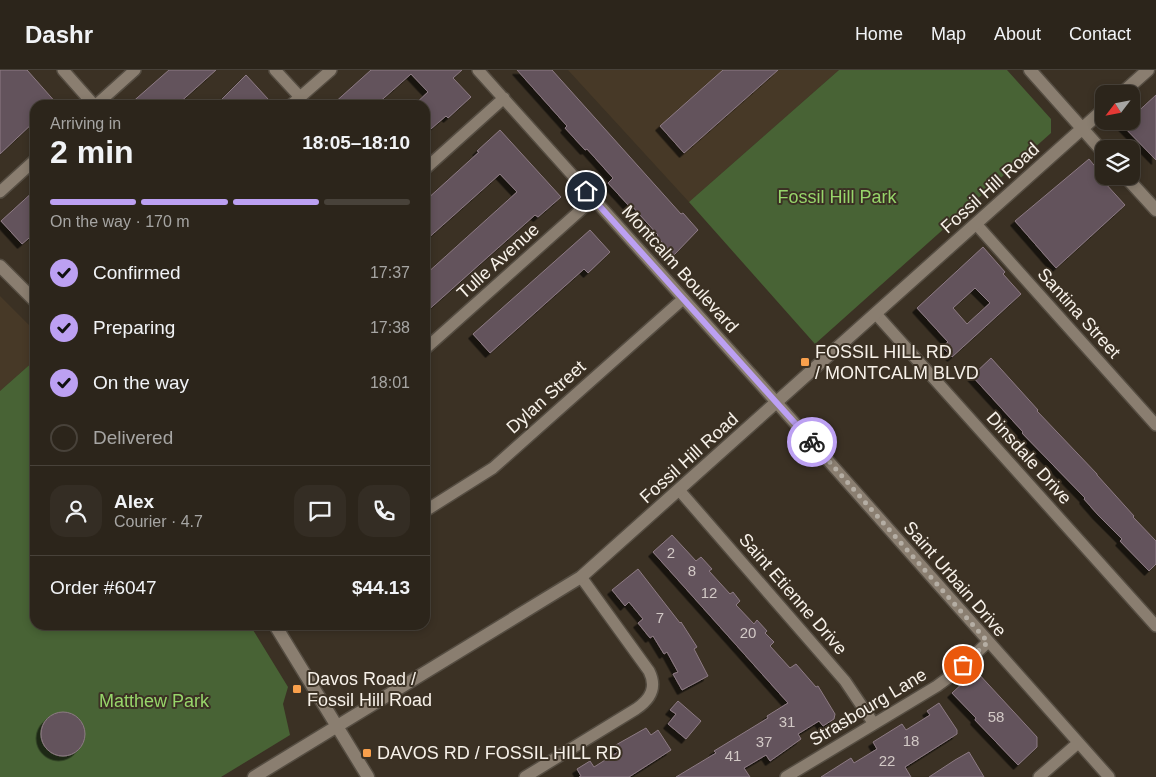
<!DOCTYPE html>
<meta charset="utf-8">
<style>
:root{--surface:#2c251b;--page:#342d24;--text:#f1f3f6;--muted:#a6a5a3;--line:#48423a;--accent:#bca0f2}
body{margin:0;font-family:Helvetica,sans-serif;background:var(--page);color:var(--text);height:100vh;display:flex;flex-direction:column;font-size:19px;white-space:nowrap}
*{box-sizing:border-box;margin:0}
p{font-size:16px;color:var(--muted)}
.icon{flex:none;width:28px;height:28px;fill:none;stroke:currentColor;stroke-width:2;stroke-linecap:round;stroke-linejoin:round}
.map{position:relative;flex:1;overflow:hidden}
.drawer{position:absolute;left:30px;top:30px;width:400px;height:530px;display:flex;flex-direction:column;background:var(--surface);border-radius:15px;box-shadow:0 2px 8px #0003,0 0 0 1px var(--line)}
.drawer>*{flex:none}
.needle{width:32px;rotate:238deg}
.buttons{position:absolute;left:1095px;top:15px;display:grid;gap:10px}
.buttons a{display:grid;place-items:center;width:45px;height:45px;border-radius:10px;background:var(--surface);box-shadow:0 2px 8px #0003,0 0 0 1px var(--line);font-size:25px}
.pin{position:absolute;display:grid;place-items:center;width:42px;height:42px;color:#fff;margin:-21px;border:2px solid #fff;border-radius:50%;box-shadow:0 1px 5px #0007}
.courier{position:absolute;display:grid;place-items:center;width:50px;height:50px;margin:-25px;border:4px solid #bca0f2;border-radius:50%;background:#fff;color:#222;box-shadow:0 1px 6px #0007}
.overview em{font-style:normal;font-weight:600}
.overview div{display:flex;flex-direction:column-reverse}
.overview{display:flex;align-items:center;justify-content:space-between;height:85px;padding:0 20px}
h1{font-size:32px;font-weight:600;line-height:38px}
.bar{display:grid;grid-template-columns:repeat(4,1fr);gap:8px 5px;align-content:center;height:60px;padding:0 20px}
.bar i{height:6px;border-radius:4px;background:var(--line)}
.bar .selected{background:var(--accent)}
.bar p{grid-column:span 4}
.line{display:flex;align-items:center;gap:12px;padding:0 20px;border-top:1px solid var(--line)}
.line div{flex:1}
.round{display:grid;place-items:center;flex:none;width:52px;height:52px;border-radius:15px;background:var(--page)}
ol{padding:0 20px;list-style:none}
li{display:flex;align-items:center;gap:15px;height:55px}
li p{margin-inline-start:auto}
li .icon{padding:5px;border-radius:50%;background:var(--accent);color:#111;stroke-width:4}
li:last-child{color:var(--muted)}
li i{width:28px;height:28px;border:2px solid var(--line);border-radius:50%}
header{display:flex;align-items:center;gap:30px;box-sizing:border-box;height:70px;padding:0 25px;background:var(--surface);border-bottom:1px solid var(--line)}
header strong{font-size:24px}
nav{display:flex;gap:28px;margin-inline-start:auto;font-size:18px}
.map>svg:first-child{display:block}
.built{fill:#473927}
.green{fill:#486335}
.building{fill:#63525b;stroke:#8d7b84;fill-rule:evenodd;filter:url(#shadow)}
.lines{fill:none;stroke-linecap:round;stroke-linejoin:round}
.street-casing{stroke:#554d42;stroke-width:14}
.secondary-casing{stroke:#554d42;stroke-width:15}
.street{stroke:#8a7e70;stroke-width:11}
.secondary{stroke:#8a7e70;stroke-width:12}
.done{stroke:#b5aea4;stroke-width:5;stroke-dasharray:0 9}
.route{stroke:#bca0f2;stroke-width:6}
.poi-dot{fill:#f9a04c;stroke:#3b3124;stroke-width:2}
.labels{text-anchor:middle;stroke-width:4;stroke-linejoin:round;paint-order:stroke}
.number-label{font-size:15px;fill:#d2c9c6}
.street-label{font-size:18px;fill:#f7f1e9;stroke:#3b3124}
.park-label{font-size:18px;fill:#97d56a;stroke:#3b3124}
.poi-label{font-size:18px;fill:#f7f1e9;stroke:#3b3124;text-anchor:start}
</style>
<header>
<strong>Dashr</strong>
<nav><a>Home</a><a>Map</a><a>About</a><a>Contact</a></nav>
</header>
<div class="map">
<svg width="1156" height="707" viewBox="0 0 1156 707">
<defs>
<filter id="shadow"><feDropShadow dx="-4.5" dy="4.5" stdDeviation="0" flood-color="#0009"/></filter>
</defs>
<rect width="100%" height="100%" fill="#3b3124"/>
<path class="built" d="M568,0H839L689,132Z
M0,226L35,261V290L0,321Z"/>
<path class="green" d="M839,0H1007L1051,49V63L815,274L689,132Z
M35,290V555H250L288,617L283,634L290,665L221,707H0V321Z"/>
<path class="building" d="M0,0H27L58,35H35V51L0,84Z
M169,0H216L177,35H129Z
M371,0H462L453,8L471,27L448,48L446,46L425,64V35H414L428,22L411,4L376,35H332Z
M517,0H552L681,144L683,143L698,160L674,185L657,167L658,165L631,135L629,136L608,113L613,108L587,79L585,80L565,58L567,56Z
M723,0H778L684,83L660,56Z
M246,5L268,29L262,35H216Z
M1156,25V90L1123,56L1128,51H1131V48Z
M500,60L561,127L538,147L535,145L425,243V205L517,122L500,104L425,171V131L479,82L477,81Z
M1089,89L1107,111L1105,113L1125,135L1056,198L1015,151Z
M35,120V163L22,174L1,151Z
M590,160L610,182L588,203L584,199L490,283L473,264Z
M983,177L1005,202L1003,204L1021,224L952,287L942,277L948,272L917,238ZM975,218L990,233L967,254L953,238Z
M991,288L1038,340L1037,341L1097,404V405L1134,446L1133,447L1156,471V494L1149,501L1120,471L1122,469L1098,445L1084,429L1085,428L1022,363L1023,362L972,306Z
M672,465L696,491L701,487L712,499L709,501L730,524L733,522L740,531L736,535L754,554L757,550L767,561L765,563L774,572L770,576L790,598L796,594L816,617L818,616L835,644L834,649L823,656L819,651L798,664L801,669L770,691L766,685L744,698L750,707H676L716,683L714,681L768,648L767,646L788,633L653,482Z
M638,499L680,553L681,552L697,577L694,579L708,606L682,620L673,604L678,602L667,582L664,584L653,566L650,568L638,553L643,549L629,532L625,536L612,520Z
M976,601L1037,667V677L1018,695L975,650L976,648L952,623Z
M678,631L701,651L686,669L668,654L676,644L670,640Z
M939,633L957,660V664L905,697L911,707H821L851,688L854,693L877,679L873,672L902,654L906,660L930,645L927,641Z
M41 664a22 22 0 1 1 44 0a22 22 0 1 1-44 0Z
M646,658L651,665L658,660L671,680L629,707H579L581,706L577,699L590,691L594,697L618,682L614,676Z
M969,682L984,707H929L955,690Z"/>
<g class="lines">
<defs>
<path id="street" d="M63,0L94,35
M275,0L300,27
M478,0L761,315L1109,707
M96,35L135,0
M291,35L331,0
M425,99L504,28
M0,122L35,90
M976,154L1156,355
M876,244L1156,556
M425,279L593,129
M679,420L845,611L874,654
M425,441L493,398L683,229
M525,707L636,639C651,629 657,617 649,601L581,507
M786,707L937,616L956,602L988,572
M1039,707L1078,673"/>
<path id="secondary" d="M1030,0L1104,83
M1121,24L1148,0
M1125,106L1156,140
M0,196L35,231
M275,555L368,707
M254,707L581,507L1104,39"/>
</defs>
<use href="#street" class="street-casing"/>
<use href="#secondary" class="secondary-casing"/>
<use href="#street" class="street"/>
<use href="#secondary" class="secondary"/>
</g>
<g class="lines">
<path class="done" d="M812,372L988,572L963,595"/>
<path class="route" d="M586,121L812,372"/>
</g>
<g class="poi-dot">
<rect x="800" y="287" width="10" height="10" rx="2.5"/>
<rect x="292" y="614" width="10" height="10" rx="2.5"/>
<rect x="362" y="678" width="10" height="10" rx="2.5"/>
</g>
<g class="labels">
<g class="number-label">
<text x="671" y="488">2</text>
<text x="692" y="506">8</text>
<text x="709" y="528">12</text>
<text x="660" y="553">7</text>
<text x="748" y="568">20</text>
<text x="996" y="652">58</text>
<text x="787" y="657">31</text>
<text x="911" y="676">18</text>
<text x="764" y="677">37</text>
<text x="733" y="691">41</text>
<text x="887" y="696">22</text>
</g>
<g class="street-label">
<text transform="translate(990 118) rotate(-42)" y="6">Fossil Hill Road</text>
<text transform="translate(498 191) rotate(-42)" y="6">Tulle Avenue</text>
<text transform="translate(680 199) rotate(48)" y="6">Montcalm Boulevard</text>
<text transform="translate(1079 243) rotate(48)" y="6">Santina Street</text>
<text transform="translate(546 327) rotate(-42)" y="6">Dylan Street</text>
<text transform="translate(689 388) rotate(-42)" y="6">Fossil Hill Road</text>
<text transform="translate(1029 388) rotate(48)" y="6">Dinsdale Drive</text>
<text transform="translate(955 509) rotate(49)" y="6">Saint Urbain Drive</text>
<text transform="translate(793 524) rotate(49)" y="6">Saint Etienne Drive</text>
<text transform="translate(868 637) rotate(-31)" y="6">Strasbourg Lane</text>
</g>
<g class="park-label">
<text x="837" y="133">Fossil Hill Park</text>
<text x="154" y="637">Matthew Park</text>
</g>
<g class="poi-label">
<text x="815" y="288">FOSSIL HILL RD<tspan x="815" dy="21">/ MONTCALM BLVD</tspan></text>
<text x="307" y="615">Davos Road /<tspan x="307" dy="21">Fossil Hill Road</tspan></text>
<text x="377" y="689">DAVOS RD / FOSSIL HILL RD</text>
</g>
</g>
</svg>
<div class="buttons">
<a><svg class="needle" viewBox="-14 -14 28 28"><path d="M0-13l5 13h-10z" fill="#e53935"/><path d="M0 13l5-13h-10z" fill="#a6a5a3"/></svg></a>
<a><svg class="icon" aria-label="layers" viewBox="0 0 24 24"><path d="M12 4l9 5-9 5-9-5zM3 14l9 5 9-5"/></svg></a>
</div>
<div class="pin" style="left:963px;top:595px;background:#ea580c"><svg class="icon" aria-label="bag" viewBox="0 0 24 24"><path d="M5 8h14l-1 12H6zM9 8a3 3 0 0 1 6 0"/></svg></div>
<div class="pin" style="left:586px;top:121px;background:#1f2937"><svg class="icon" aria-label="home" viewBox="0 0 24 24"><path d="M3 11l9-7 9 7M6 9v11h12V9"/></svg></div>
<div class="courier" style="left:812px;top:372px"><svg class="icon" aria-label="bike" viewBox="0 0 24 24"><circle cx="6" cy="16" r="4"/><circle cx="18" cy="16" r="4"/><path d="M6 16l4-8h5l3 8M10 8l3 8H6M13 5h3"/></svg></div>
<section class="drawer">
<div class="overview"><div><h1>2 min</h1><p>Arriving in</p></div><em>18:05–18:10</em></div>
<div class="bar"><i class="selected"></i><i class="selected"></i><i class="selected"></i><i></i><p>On the way · 170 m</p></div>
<ol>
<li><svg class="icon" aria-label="check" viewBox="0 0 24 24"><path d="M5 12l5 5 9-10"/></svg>Confirmed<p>17:37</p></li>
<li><svg class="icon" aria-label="check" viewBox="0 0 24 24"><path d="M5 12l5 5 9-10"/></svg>Preparing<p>17:38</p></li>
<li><svg class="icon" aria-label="check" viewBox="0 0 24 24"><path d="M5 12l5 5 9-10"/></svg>On the way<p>18:01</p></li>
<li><i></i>Delivered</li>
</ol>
<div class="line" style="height:90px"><a class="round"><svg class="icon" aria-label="person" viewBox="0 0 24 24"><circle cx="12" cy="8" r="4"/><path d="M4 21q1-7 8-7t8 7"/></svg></a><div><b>Alex</b><p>Courier · 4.7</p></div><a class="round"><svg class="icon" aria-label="chat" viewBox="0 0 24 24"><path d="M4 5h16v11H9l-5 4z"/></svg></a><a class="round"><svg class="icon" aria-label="phone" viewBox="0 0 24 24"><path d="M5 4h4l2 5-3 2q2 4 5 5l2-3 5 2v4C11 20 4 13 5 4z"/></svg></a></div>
<div class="line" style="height:65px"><div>Order #6047</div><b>$44.13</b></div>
</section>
</div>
